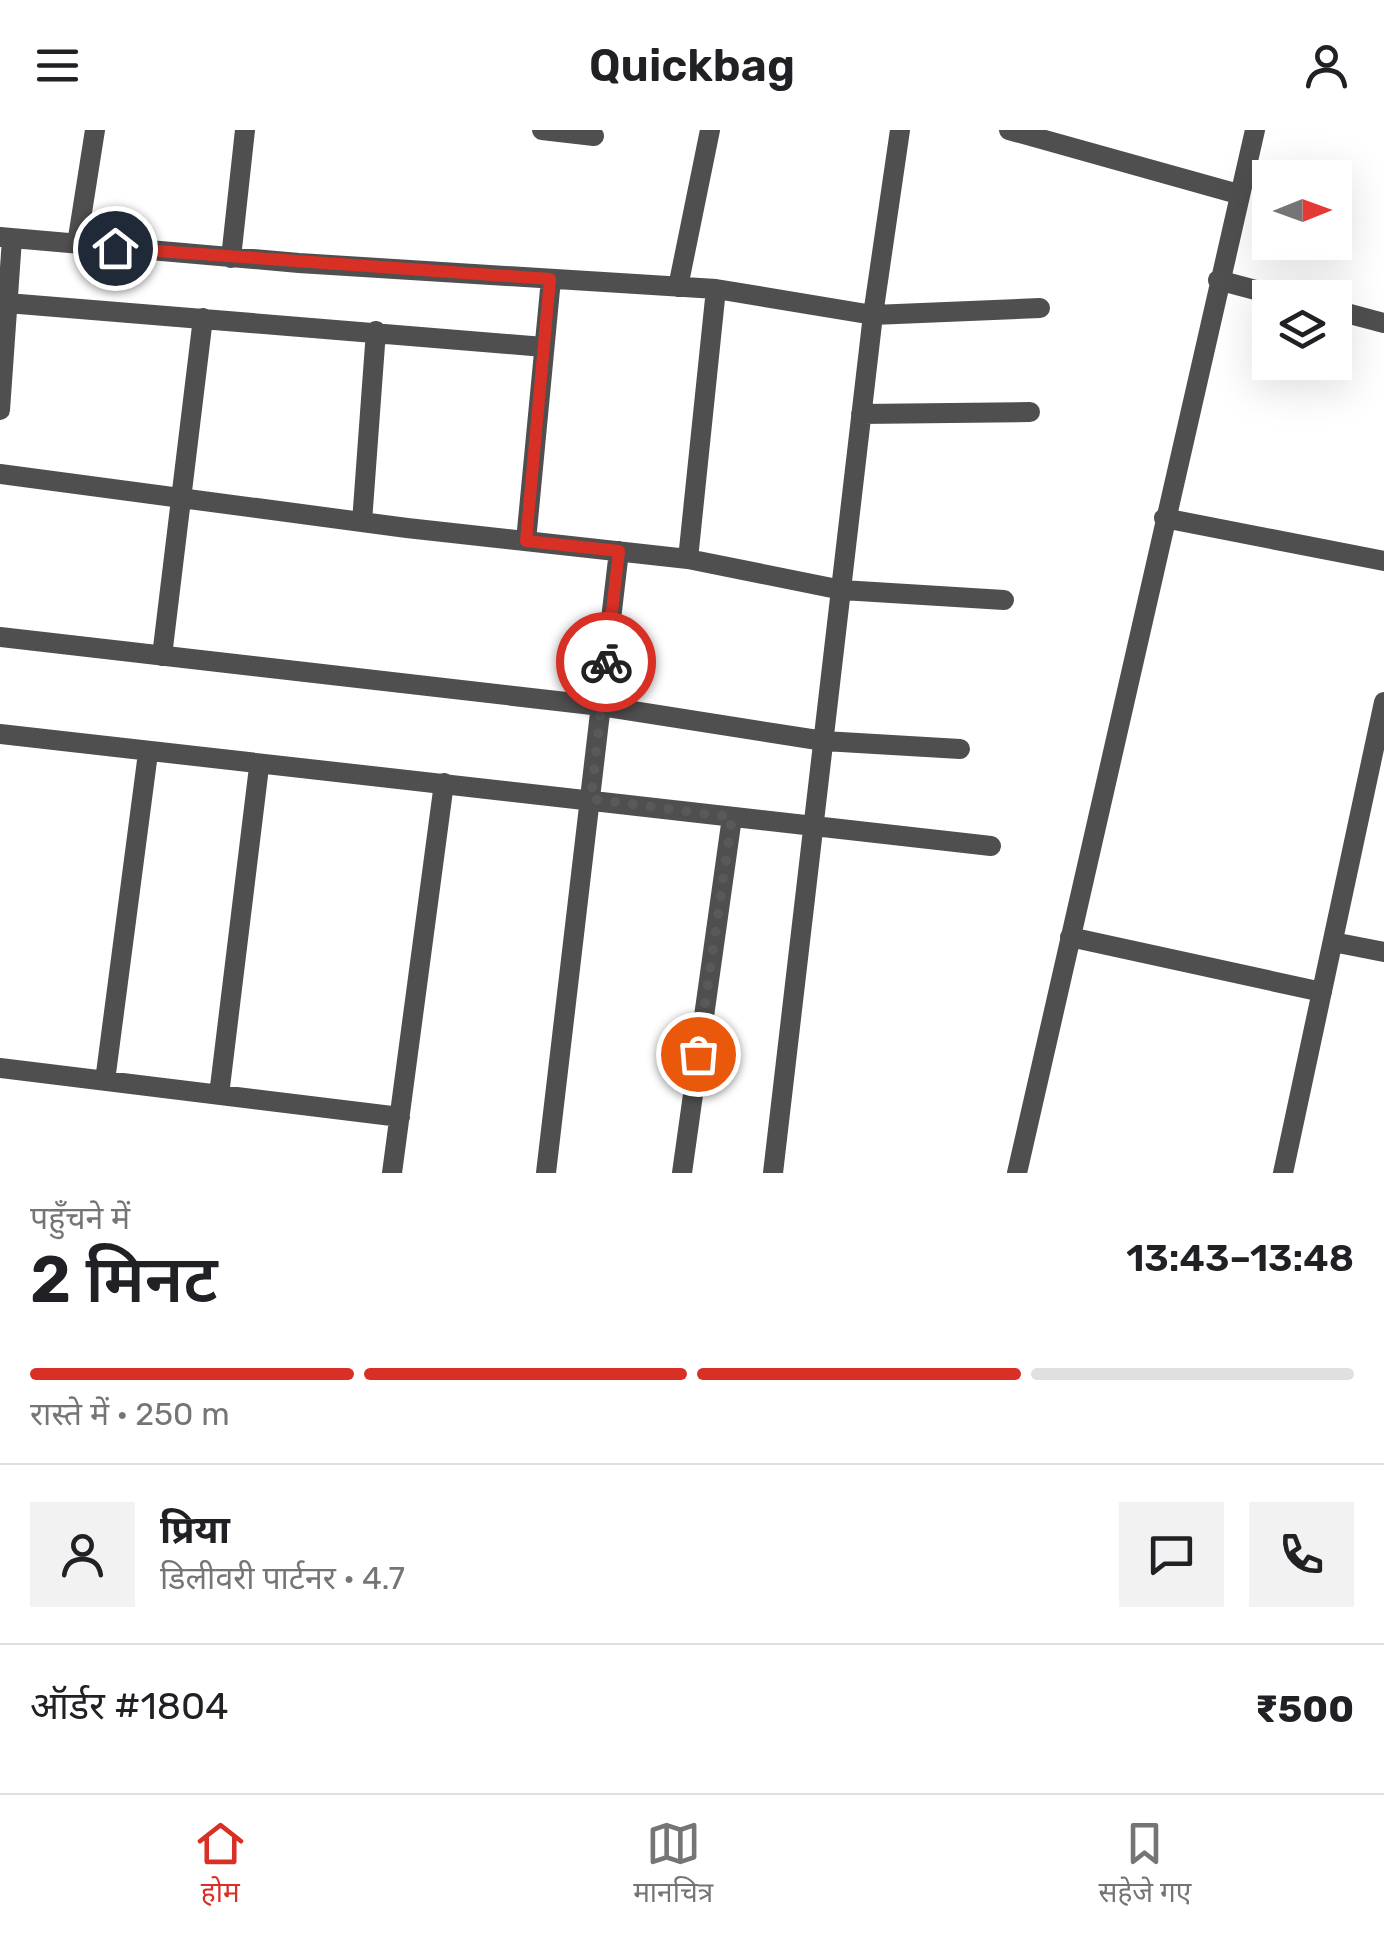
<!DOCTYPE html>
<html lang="hi">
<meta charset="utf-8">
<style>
:root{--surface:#fff;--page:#f2f2f2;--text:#202124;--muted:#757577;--line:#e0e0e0;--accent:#d93025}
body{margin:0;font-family:Rubik,"Noto Sans Devanagari",sans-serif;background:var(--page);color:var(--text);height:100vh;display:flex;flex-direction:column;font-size:38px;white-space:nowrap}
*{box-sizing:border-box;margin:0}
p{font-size:32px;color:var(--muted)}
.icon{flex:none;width:55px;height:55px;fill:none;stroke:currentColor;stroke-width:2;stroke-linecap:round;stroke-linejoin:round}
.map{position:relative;height:1043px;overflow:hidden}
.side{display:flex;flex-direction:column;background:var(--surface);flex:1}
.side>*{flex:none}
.needle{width:65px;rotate:89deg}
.buttons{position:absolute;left:1252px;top:30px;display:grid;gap:20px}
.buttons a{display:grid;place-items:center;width:100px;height:100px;border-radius:0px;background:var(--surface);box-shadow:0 10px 40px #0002;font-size:50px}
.pin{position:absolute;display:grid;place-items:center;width:85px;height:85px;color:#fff;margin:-42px;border:5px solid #fff;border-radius:50%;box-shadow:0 2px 10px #0007}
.courier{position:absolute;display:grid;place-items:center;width:100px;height:100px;margin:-50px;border:8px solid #d93025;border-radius:50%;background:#fff;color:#222;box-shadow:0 2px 12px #0007}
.overview em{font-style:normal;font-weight:600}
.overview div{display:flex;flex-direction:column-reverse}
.overview{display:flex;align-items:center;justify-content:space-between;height:170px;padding:0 30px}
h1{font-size:65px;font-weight:600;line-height:75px}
.bar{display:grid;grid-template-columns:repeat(4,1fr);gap:15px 10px;align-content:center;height:120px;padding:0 30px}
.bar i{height:12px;border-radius:8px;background:var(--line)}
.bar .selected{background:var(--accent)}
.bar p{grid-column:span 4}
.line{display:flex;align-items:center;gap:25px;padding:0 30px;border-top:2px solid var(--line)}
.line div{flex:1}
.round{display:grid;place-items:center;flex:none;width:105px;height:105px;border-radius:0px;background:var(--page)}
header{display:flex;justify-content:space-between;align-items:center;height:130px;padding:0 30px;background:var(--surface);font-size:45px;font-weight:600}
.tab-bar{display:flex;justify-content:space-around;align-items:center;height:140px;border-top:2px solid var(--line);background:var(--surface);font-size:28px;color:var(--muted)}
.tab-bar a{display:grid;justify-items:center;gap:5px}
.tab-bar .selected{color:var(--accent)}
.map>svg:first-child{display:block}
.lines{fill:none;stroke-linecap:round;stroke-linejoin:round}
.street{stroke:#4f4f4f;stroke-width:20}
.done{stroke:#595959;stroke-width:10;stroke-dasharray:0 18}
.route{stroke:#d93025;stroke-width:12}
</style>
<header><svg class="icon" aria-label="menu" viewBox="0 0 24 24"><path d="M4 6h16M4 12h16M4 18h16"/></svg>Quickbag<svg class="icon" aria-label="person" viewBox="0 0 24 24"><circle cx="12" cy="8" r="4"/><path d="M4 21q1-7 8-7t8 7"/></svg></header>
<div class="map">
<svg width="1384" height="1043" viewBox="0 0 1384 1043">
<rect width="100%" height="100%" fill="#fff"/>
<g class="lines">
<path class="street" d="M542,0L594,6
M1009,0L1238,64
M0,107L299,133L716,159L873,185L1040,178
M77,114L95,0
M231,128L245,0
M1218,150L1286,168
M678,157L710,0
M7,173L544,217
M1335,180L1384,193
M0,280L12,109
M861,284L1030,282
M0,344L407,398L688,429L842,460L1004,470
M1164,388L1384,431
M362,392L376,201
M526,411L551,149
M688,429L716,159
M0,507L601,576L824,611L960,619
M162,526L203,188
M0,604L991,716
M1070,807L1322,862
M1333,812L1384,822
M0,938L400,987
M105,951L148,623
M219,965L259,637
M392,1043L444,653
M546,1043L619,421
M682,1043L732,687
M773,1043L873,185L900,0
M1017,1043L1255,0
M1283,1043L1384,572"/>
</g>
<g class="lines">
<path class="done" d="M606,532L591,669L732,687L698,924"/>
<path class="route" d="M115,118L550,149L526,411L619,421L606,532"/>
</g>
</svg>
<div class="buttons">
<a><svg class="needle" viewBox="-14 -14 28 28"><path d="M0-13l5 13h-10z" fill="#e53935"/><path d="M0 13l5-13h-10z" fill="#757577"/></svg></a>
<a><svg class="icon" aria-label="layers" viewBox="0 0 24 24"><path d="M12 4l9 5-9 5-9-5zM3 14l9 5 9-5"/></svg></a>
</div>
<div class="pin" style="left:698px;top:924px;background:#ea580c"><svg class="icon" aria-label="bag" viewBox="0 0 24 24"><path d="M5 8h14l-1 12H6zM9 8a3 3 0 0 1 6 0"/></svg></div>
<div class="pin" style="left:115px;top:118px;background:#1f2937"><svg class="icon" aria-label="home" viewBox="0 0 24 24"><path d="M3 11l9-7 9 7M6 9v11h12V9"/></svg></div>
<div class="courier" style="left:606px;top:532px"><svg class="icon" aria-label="bike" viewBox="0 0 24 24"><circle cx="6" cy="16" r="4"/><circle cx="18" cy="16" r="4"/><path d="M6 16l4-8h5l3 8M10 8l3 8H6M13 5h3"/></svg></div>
</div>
<section class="side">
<div class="overview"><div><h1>2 मिनट</h1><p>पहुँचने में</p></div><em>13:43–13:48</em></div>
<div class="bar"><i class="selected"></i><i class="selected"></i><i class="selected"></i><i></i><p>रास्ते में · 250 m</p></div>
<div class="line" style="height:180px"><a class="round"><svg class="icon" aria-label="person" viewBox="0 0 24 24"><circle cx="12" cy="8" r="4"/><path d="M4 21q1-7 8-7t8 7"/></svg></a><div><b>प्रिया</b><p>डिलीवरी पार्टनर · 4.7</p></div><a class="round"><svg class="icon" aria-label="chat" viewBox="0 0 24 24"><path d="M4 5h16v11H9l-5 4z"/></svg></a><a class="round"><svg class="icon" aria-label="phone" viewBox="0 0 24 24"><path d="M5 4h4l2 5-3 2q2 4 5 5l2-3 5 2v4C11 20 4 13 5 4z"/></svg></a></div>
<div class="line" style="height:130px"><div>ऑर्डर #1804</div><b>₹500</b></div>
</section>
<nav class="tab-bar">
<a class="selected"><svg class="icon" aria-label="home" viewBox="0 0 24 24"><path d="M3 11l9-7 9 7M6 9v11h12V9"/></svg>होम</a>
<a><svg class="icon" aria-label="map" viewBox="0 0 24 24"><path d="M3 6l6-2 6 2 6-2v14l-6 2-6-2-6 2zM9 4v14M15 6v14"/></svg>मानचित्र</a>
<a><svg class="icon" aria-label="saved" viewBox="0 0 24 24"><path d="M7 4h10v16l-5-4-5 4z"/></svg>सहेजे गए</a>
</nav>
